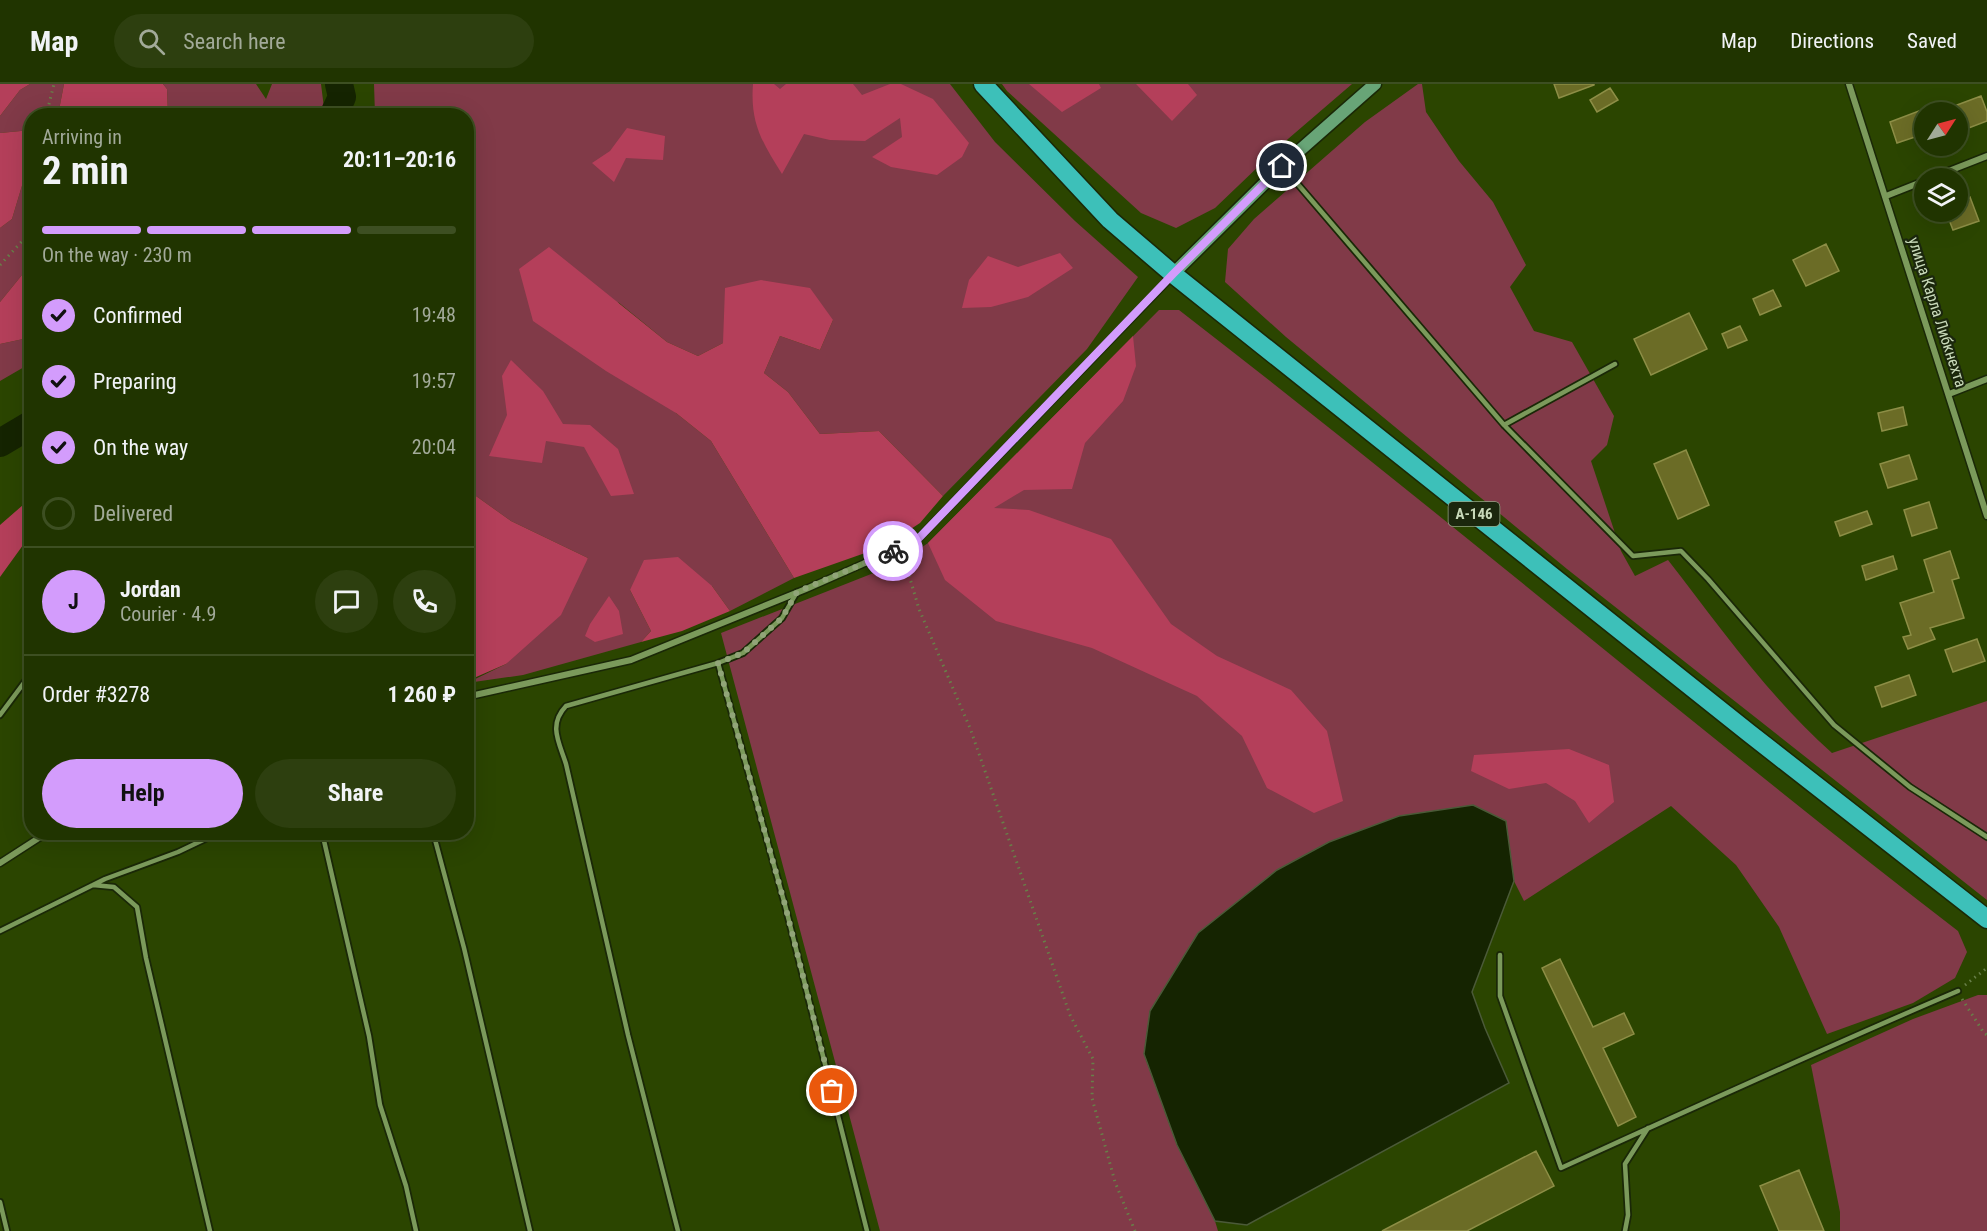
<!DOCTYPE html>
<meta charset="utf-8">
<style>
:root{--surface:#203400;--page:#2d3f0f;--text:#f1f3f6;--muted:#a2aa99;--line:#3d4f22;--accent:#d39cfc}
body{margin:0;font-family:"Roboto Condensed",sans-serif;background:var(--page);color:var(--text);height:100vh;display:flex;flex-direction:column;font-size:22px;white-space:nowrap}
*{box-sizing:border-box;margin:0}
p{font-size:20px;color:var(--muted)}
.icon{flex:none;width:33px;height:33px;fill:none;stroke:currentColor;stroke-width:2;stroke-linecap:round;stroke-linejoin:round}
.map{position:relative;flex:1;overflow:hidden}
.details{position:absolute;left:24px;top:24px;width:450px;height:732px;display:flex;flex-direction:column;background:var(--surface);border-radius:24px;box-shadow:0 6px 24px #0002,0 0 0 2px var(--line)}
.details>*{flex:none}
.needle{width:39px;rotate:54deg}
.buttons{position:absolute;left:1914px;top:18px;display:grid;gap:12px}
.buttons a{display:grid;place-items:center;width:54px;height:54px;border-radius:50%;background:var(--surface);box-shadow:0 6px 24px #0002,0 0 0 2px var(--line);font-size:30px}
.pin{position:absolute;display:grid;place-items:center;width:51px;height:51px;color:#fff;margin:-26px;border:3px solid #fff;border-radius:50%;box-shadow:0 2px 6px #0007}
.courier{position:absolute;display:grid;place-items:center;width:60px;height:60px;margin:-30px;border:4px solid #d39cfc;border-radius:50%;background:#fff;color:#222;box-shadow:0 2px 8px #0007}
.overview em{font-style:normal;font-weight:700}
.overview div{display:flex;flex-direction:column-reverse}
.overview{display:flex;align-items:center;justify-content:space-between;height:102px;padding:0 18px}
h1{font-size:39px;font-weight:700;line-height:45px}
.bar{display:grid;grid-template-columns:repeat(4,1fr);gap:9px 6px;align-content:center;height:72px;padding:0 18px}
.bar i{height:8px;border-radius:4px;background:var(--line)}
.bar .on{background:var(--accent)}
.bar p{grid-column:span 4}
.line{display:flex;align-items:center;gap:15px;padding:0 18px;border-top:2px solid var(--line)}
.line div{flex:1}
.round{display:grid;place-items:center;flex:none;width:63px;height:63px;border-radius:32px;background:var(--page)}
ol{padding:0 18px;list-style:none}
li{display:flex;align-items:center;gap:18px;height:66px}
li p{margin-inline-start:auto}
li .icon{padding:6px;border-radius:50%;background:var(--accent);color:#111;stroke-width:4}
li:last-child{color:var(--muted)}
li i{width:33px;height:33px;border:3px solid var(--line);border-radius:50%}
.button{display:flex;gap:12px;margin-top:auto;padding:12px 18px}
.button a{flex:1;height:69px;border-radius:36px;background:var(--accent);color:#111;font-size:24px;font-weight:700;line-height:69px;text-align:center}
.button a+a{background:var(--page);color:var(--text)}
header{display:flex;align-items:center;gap:36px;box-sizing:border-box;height:84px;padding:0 30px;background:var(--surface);border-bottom:2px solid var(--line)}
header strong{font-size:28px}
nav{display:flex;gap:33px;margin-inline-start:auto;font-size:21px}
.search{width:420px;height:54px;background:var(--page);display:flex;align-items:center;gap:15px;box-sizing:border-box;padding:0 21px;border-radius:33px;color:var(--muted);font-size:22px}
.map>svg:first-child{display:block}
.green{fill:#813a48}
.forest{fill:#b43f5a}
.water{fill:#152401;stroke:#4b5a38;stroke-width:1.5}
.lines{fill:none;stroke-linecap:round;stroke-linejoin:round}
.river{stroke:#152401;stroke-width:28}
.building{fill:#6b6c26;stroke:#8d8e46;stroke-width:1.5}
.lane-casing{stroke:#1a2807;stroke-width:8}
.street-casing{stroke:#1a2807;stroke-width:9}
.secondary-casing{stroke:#1a2807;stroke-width:15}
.highway-casing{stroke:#1a2807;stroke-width:21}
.path{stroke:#687f48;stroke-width:3;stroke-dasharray:1.5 4.5;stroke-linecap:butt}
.lane{stroke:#7b9a5b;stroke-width:4.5}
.street{stroke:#7b9a5b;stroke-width:6}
.secondary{stroke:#68a577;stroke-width:12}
.highway{stroke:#3dc0b9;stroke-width:18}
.done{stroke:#91a578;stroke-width:6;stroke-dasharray:0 10.8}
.route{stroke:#d39cfc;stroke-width:8}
.labels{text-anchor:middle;stroke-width:4.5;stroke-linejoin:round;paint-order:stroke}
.shield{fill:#1b270d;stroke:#94a485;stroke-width:1.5}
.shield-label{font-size:15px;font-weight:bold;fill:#c8d9b9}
.street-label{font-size:16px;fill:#c8d9b9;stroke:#1b270d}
</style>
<header>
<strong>Map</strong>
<div class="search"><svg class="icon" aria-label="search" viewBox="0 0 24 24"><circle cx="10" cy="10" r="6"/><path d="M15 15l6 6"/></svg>Search here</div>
<nav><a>Map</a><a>Directions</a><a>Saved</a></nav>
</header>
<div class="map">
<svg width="1987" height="1147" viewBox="0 0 1987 1147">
<rect width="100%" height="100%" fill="#2b4500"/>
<path class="green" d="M30,0H64L58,31L32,32L31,46L0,49V32L20,6Z
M163,0H256L266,15L272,0H321L324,24L318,31H168L167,5Z
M374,0H950L995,58L1075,137L1138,193L1087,265L943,412L879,347L820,350L788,308L764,289L780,252L820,266L833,236L723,259L698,272L667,258L618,218L676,329L711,357L794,494L730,527L712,502L630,506L651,547L641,558L523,591L467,599L506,580L588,474L511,437L469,407L466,387V32L375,31Z
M1002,0H1352L1281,61L1215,124L1176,144L1141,129L1007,7Z
M1418,0H1422L1426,28L1459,77L1493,118L1526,181L1510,203L1534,247L1572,258L1614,332L1607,361L1591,377L1621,467L1635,492L1668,476C1720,543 1769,613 1832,669L1987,617V816L1567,485L1286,253L1225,198L1228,165L1254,135L1365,38Z
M31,48V176L26,186L0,218V144L12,135L24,95Z
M1159,226H1179C1442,429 1695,644 1958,847L1967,868L1955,894L1913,919L1827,950L1779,843L1736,781L1671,722L1524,817L1514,797L1506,737L1329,758L1277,786L1198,849L1150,927L1144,970L1177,1061L1215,1137L1218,1147H880L721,549L899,479L928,459Z
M31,248V279L0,297V260L28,254Z
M1978,911H1987V1147H1840V1128L1811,981L1913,935Z"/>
<path class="forest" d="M0,0H30L20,6L0,32Z
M64,0H163L167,5L168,31H58Z
M753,0H774L780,5L786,0H853L862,11L890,0H901L933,15L969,59L962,73L937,91L891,83L872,73L902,53L900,34L865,57L830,56L804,50L782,90C762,58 750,39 753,0Z
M1029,0H1099L1101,4L1062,28Z
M1136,0H1188L1197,11L1172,37Z
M627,44L665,52L663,76L626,74L614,98L592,79L610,67Z
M31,46L24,95L12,135L0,144V49Z
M549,163L667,258L698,272L723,259L725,204L761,196L810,204L833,236L820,266L780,252L764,289L788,308L820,350L879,347L943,412L920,439L885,462L794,494L711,357L676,329L606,287L533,237L519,185Z
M1060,169L1073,184L1028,213L991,223L962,224L969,196L988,172L1018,183Z
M31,176V248L28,254L0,260V218L26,186Z
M1133,252L1136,282L1123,317L1085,359L1072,405L1024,406L994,424L1029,426L1111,455L1171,540L1217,572L1291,606L1327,647L1343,717L1314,729L1267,704L1242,652L1197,612L1092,564L996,537L945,496L928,459Z
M511,276L543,307L563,340L590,341L618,365L634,410L611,412L584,363L546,357L542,379L489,372L507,331L502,292Z
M467,387L469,407L511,437L588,474L561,531L506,580L467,597Z
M31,414V450L0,493V441Z
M678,473L712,502L730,527L682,547L641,558L651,547L630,506L644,476Z
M609,512L619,527L623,550L595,558L585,552L590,540Z
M1569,665L1609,681L1614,718L1589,739L1575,717L1546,699L1509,705L1471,687L1474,671Z"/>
<path class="water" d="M1473,721L1506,737L1514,797L1472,908L1485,944L1509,999L1247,1141L1215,1137L1177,1061L1144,970L1150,927L1198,849L1277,786L1329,758L1399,732Z"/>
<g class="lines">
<path class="river" d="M333,32L342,13L339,0
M0,359L32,340"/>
</g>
<path class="building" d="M1554,0H1594V1L1559,14Z
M1610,4L1618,16L1597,28L1590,16Z
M1981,12L1987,28V37L1966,45L1957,21Z
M1924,25V50L1897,59L1890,38Z
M1970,113L1979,137L1953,146L1946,128H1958V118Z
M1826,160L1839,187L1806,202L1793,176Z
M1773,206L1781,222L1760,231L1753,215Z
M1689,229L1707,265L1651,291L1634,255Z
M1740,242L1747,256L1728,264L1722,250Z
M1903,323L1907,341L1882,347L1878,329Z
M1686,366L1709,421L1678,435L1654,380Z
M1909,371L1917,395L1888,404L1880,380Z
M1929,418L1937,444L1912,452L1904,426Z
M1867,427L1872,440L1840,452L1835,438Z
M1950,467L1959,494L1952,496L1964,534L1930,544L1935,555L1908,565L1903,553L1911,551L1900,519L1934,508L1924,476Z
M1893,472L1897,485L1866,496L1862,482Z
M1977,555L1985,577L1953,588L1945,566Z
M1909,591L1916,611L1882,623L1875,603Z
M1560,875L1593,943L1624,929L1634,950L1603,964L1636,1033L1618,1042L1542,884Z
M1536,1067L1554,1102L1467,1147H1382Z
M1799,1086L1824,1147H1779L1760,1102Z"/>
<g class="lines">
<defs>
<path id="lane" d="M1284,84L1504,341L1633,472L1681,467L1708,495L1834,641L1910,703L1987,753
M1504,341L1615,280
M718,579L785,821L867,1147
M0,631L32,588
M322,748L369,952L380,1021L406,1102L416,1147
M433,748L464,864L530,1147
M93,801L114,803L137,823L146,874L210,1147
M0,847L105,795L178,768L220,748
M1500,871V912L1561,1084C1693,1024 1824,964 1958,907
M0,1118L7,1147
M678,1147L628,951L566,680C559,658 548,641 566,622L718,579L743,569L782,534L797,508
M1625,1147L1628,1131L1625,1080L1648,1044"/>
<path id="street" d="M1849,0L1987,432
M1931,94L1987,72
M1886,112L1924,97
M1949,310L1987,295
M466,613L631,576L806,505L917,456L1173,191
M0,779L48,748"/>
<path id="secondary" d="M1173,190L1282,82L1375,0"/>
<path id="highway" d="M983,0L1110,136L1173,190L1749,649L1987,835"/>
</defs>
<use href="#lane" class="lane-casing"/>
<use href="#street" class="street-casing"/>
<use href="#secondary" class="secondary-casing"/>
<use href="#highway" class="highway-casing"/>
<path class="path" d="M46,32L54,0
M0,181L25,154L32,133
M904,474L919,525L970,644L1070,931L1093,975L1092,1014L1115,1098L1135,1147
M1965,901L1987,884
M1962,915L1984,949L1987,951"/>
<use href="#lane" class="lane"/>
<use href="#street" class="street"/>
<use href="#secondary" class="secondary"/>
<use href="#highway" class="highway"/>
</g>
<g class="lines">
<path class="done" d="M832,1007L785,821L718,579L743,569L782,534L797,508L893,467"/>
<path class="route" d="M893,467L917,456L1173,190L1282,82"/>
</g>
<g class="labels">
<rect class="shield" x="1448.5" y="418" width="51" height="24" rx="4.5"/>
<g class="shield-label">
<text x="1474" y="435">А-146</text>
</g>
<g class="street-label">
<text transform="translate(1938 228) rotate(72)" y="6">улица Карла Либкнехта</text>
</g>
</g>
</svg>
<div class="buttons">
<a><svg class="needle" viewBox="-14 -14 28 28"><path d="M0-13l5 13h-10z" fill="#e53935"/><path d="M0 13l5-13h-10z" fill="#a2aa99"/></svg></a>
<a><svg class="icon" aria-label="layers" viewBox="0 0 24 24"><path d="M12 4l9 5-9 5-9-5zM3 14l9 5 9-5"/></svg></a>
</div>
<div class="pin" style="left:832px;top:1007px;background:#ea580c"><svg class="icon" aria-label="bag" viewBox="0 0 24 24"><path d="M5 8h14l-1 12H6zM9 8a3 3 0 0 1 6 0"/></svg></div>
<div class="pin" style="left:1282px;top:82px;background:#1f2937"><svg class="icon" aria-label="home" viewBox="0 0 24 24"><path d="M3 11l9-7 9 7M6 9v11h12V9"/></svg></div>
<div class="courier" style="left:893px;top:467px"><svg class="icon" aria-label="bike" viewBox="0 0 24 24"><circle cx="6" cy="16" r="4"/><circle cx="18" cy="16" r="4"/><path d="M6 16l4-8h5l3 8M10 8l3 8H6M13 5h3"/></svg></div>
<section class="details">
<div class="overview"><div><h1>2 min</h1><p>Arriving in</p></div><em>20:11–20:16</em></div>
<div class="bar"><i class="on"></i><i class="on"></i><i class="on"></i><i></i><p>On the way · 230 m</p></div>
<ol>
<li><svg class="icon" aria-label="check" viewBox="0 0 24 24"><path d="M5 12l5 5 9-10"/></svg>Confirmed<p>19:48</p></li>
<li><svg class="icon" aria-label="check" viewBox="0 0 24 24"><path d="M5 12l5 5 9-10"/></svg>Preparing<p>19:57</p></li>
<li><svg class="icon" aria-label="check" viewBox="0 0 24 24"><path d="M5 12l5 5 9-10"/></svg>On the way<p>20:04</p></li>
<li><i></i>Delivered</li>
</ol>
<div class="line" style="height:108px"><b class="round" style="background:var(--accent);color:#111">J</b><div><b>Jordan</b><p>Courier · 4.9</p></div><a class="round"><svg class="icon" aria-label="chat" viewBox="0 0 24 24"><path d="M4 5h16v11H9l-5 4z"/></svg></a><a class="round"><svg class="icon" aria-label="phone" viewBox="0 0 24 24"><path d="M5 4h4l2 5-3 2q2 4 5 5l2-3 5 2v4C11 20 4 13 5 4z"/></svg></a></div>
<div class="line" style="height:78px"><div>Order #3278</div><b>1 260 ₽</b></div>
<div class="button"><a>Help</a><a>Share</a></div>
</section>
</div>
